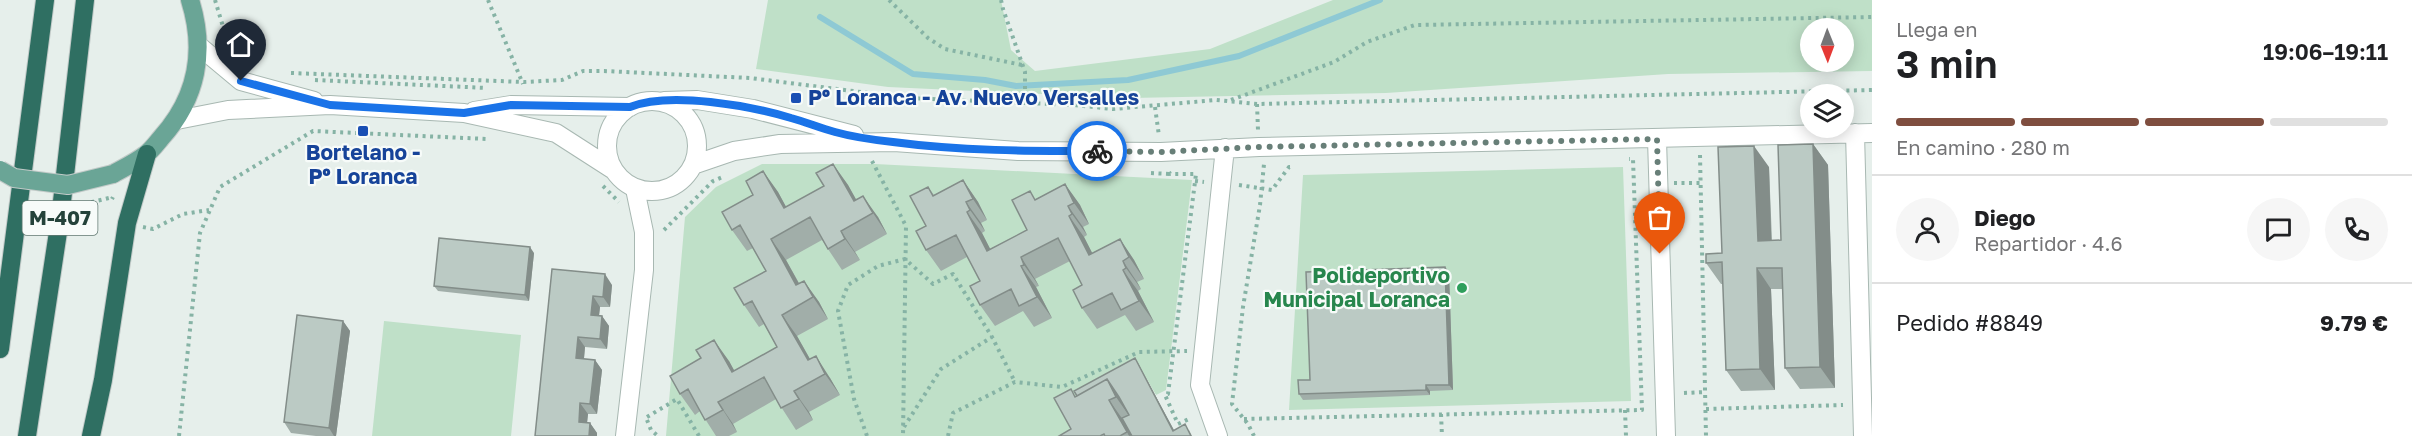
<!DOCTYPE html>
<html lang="es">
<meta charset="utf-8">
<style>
:root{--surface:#fff;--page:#f6f6f6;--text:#202124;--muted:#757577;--line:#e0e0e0;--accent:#7f4e3f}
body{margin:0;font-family:"Golos Text",sans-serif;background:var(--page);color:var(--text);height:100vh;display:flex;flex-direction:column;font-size:22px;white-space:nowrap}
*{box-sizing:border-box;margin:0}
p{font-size:20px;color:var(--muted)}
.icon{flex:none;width:33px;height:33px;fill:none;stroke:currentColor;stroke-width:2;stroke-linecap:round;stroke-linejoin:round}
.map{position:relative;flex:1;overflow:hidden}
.panel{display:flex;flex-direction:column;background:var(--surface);width:540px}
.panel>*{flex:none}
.needle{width:39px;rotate:179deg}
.controls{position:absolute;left:1800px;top:18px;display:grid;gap:12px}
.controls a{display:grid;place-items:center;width:54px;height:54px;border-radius:50%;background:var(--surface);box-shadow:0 3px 15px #0003;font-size:30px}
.pin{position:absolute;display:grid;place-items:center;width:51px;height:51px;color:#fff;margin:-62px -26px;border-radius:50% 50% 50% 0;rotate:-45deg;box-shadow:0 0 6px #0007}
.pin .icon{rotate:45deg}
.courier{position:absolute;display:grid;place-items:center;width:60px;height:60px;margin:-30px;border:4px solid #1a73e8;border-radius:50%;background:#fff;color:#222;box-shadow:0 2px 8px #0007}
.headline em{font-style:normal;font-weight:600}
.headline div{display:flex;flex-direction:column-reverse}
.headline{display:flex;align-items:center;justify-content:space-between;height:102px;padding:0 24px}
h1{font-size:39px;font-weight:600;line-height:45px}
.bar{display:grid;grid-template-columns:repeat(4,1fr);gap:9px 6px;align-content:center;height:72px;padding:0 24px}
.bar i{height:8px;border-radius:4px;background:var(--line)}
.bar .on{background:var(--accent)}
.bar p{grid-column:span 4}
.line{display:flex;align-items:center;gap:15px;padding:0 24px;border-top:2px solid var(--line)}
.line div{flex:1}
.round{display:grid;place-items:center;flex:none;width:63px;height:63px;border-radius:32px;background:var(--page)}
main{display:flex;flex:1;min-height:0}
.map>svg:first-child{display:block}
.green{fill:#bfe0c8;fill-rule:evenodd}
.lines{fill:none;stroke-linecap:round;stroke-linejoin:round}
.stream{stroke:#8ec9d4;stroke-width:6}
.minor-casing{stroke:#a8b8b2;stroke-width:20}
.major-casing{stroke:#c2cac8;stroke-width:20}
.highway-casing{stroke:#c2cac8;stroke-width:20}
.path{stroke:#86b3a5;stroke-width:4;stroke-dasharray:3 4.5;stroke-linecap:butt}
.minor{stroke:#fff;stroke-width:18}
.major{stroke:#6aa596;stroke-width:18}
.highway{stroke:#2f6f62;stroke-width:18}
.major-bridge-casing{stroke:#c2cac8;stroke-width:20;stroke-linecap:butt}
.major-bridge{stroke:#6aa596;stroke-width:18}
.wall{fill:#a1aea9}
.shaded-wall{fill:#838d89}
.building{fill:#bbcac4;stroke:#838d89;stroke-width:1.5}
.done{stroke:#687f78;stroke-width:6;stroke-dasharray:0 10.8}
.route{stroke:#1a73e8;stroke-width:8}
.transit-dot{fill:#1a4fb4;stroke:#f7fbf9;stroke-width:2}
.leisure-dot{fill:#2e9e5b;stroke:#f7fbf9;stroke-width:2}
.labels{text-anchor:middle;stroke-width:4.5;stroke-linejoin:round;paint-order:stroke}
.shield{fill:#f7fbf9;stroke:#637a73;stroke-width:1.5}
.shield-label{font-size:20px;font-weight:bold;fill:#24423a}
.transit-label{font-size:21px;font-weight:bold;fill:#164399;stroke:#f7fbf9;text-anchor:start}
.leisure-label{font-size:21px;font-weight:bold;fill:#27864d;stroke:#f7fbf9;text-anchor:end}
</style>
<main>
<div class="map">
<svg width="1872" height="436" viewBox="0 0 1872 436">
<rect width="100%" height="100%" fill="#e6efeb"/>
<path class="green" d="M768,0H1001L1011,50L1035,71L1210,49L1333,0H1872V71L1668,74L1386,93L1131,98L888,87L756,69ZM1844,28V62H1810V28Z
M762,164H875L1192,180L1166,390L1156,395L1138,364L1079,436H666L685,217L716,187Z
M1623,167L1631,401L1289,410L1303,175Z
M384,321L521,335L511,436H372Z"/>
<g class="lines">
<path class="stream" d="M820,17L913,74L985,80L1016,86L1128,80L1239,56L1380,0"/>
<defs>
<path id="minor" d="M199,46L241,81L314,101
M664,101L697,100L753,109L854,135
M607 146a45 45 0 1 1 90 0a45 45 0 1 1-90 0Z
M474,111L511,105L630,107
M177,120L228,110L330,105L464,113L556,133L612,169
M1855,133L1863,436
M1657,139L1666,436
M693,165L734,151L780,144L894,142L1018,151L1161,152L1259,147L1872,133
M625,436L644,270V232L635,189
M1218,436L1200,385L1225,148"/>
<path id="major" d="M113,174C124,168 136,162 145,155C151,151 156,144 161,138C197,98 206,51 190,0"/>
<path id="highway" d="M0,349L45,0
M27,436L60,219L85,0
M91,436L103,380L127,223L147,154"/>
</defs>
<use href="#minor" class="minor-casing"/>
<use href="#major" class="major-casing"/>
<use href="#highway" class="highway-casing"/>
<path class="path" d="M215,0L224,30L238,51
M488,0L523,84
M889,0L928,38L945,49L1022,65
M1001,0L1003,9L1025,72V104
M291,73L524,82L562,80L583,71H604L750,78L908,98L1074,105L1113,109L1216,100L1257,104L1872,90
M315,80L487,88
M1231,100L1334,62L1367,42L1415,25L1872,17
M1257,104L1258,130
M1155,107L1159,136
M1700,155L1706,436
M872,161L906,226L903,436
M1169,172L1170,174H1196L1168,394L1165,395L1178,424L1191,418
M1151,173L1170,174
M1195,181L1204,182
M1674,183H1701
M1239,185L1272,190L1289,167H1292
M603,186L619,202
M84,204L113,197L112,199
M143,227L153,229L183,214L209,210
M664,230L713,181L725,176
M1684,393L1705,392
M1706,409L1843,405
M1625,410L1626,436
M1441,414L1442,436
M647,417L677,399L699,436
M1244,419L1642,410L1633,159H1629
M647,420L651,430L658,436
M904,427L941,369L992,337
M179,436L200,233L220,187L313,131L487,139
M867,436L854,399L838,311L848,285L878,266L905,259L933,284L953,274L992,337L1015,382
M948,436L953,413L1015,382L1062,387L1139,352L1187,351
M1254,436L1248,424L1232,404L1243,307L1260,205L1264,164"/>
<use href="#minor" class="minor"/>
<use href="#major" class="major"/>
<use href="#highway" class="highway"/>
<defs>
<path id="major-bridge" d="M0,170L14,178L68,185L113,174"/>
</defs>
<use href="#major-bridge" class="major-bridge-casing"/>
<use href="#major-bridge" class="major-bridge"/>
</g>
<path class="wall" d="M1813,144L1828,165L1835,388L1800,389L1785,368L1783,289H1771L1775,390L1741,391L1726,370L1723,284H1721L1706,263L1722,253L1769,167L1772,240H1781Z
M833,164L848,185L856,200L878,217L887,234L855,252L860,260L842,270L822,240L786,260L799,283L804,281L819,302L828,319L797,336L810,359L830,378L840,395L809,412L813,420L796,430L776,399L733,424L737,432L729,436H716L700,411L695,415L680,394L701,358L729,361L734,371L777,347L764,324L759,327L744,305L766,271L753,248L747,251L732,230L753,195L763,171L778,192L786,207L824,186Z
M963,180L978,202L987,220L981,223L985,231L982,233L990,249L1027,230L1036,199L1065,184L1080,205L1089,224L1083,227L1087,235L1084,237L1092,253L1120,239L1134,260L1144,279L1137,282L1141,289L1138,291L1154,322L1136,331L1125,315L1097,329L1082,308V285L1070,261L1035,279L1039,286L1036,287L1052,318L1034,327L1023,311L995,326L980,305V281L967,257L941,271L926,250V226L928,187L934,195Z
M534,253L529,301L438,291L434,286Z
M1445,267L1449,272L1453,390L1430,391V395L1303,400L1299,394L1310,380Z
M552,269L612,285L610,307H600L599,315L602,316L609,326L607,349L585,347L584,359L595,360L602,370L597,414H588L587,423H590L597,433V436H535Z
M343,321L350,331L336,436H316L291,433L284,422Z
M1135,358L1174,430H1189L1192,436H1059L1071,429L1076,396Z"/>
<path class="shaded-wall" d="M1813,144L1828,165L1835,388L1820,367Z
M1754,146L1769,167L1772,262L1758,241Z
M833,164L848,185L866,217L854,201Z
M763,171L778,192L796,225L784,208Z
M963,180L978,202L987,220L973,199Z
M1065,184L1080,205L1089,224L1074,203Z
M863,196L878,217L887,234L873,213Z
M966,202L981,223L985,231L970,210Z
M1068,206L1083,227L1087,235L1072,214Z
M967,212L982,233L1002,272L987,251Z
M1069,216L1084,237L1104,276L1089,255Z
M841,231L855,252L860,260L845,239Z
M771,239L786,260L808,300L796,285Z
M1120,239L1134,260L1144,279L1129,257Z
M530,247L534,253L529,301L525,295Z
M1021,257L1035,279L1039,286L1024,265Z
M1123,261L1137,282L1141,289L1126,268Z
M1021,266L1036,287L1052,318L1037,297Z
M1445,267L1449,272L1453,390L1449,385Z
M1757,268L1771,289L1775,390L1760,369Z
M1123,270L1138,291L1154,322L1139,301Z
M605,274L612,285L610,307L603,297Z
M804,281L819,302L828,319L813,297Z
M593,296L600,307L598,325L591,315Z
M782,315L797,336L820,377L808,360Z
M602,316L609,326L607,349L600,339Z
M343,321L350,331L336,436H334L329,428Z
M578,337L585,347L583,368L576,358Z
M714,340L729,361L744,388L732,372Z
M816,356L830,378L840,395L825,374Z
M1135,358L1138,363L1177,436L1173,431Z
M595,360L602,370L597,414L590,404Z
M1107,379L1123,403L1132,420L1116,397Z
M1426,385L1430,391V395L1426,390Z
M794,391L809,412L813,420L799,399Z
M1109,400L1126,424L1132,436H1129L1127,432Z
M718,402L733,424L737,432L723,410Z
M580,403L588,414L586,432L579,422Z
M590,423L597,433V436H589Z"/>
<path class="building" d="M1813,144L1820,367L1785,368L1782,268H1757L1760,369L1726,370L1722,262L1706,263V254L1722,253L1718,147L1754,146L1758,241L1781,240L1778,145Z
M833,164L854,201L863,196L873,213L841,231L845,239L828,249L810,217L771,239L796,285L804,281L813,297L782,315L808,360L816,356L825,374L794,391L799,399L781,408L764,377L718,402L723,410L705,420L688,389L680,394L670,376L701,358L696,350L714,340L732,372L777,347L752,301L744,305L734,288L766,271L740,225L732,230L722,212L753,195L746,181L763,171L784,208L824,186L816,173Z
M963,180L973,199L966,202L970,210L967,212L987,251L1027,230L1012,200L1030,191L1035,200L1065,184L1074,203L1068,206L1072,214L1069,216L1089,255L1120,239L1129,257L1123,261L1126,268L1123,270L1139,301L1121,310L1112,293L1082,308L1073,290L1082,285L1058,238L1021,257L1024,265L1021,266L1037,297L1019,306L1011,289L980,305L970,286L980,281L956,235L926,250L916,231L926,226L910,196L928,187L933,196Z
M439,238L530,247L525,295L434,286Z
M1445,267L1449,385H1426V390L1299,394L1298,380H1310L1306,272Z
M552,269L605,274L603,297L593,296L591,315L602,316L600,339L578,337L576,358L595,360L590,404L580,403L579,422L590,423L589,436H535Z
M297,315L343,321L329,428L284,422Z
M1135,358L1173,431L1185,424L1191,436H1132L1122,418L1129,415L1119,397L1107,379L1077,396L1074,391Z
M1107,379L1116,397L1109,400L1127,432L1120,436H1105L1104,434L1100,436H1059L1071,429L1054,398L1071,389L1075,397Z"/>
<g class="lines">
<path class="done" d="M1097,151L1161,152L1259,147L1657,139L1660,254"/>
<path class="route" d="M241,81L330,105L464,113L511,105L630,107C670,91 751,106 791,118C806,122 820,128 835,132C853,137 874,140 893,142C960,151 1030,151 1097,151"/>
</g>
<g class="transit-dot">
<rect x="790" y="92" width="12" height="12" rx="3"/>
<rect x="357" y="125" width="12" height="12" rx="3"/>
</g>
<circle class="leisure-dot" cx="1462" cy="288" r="6"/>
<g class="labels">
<rect class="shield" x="22.5" y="201" width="75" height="34" rx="4.5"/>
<g class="shield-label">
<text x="60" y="225">M-407</text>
</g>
<g class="transit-label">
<text x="808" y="105">Pº Loranca - Av. Nuevo Versalles</text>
<text x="363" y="160" text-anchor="middle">Bortelano -<tspan x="363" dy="24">Pº Loranca</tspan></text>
</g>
<g class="leisure-label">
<text x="1450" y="283">Polideportivo<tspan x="1450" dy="24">Municipal Loranca</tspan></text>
</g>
</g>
</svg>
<div class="controls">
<a><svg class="needle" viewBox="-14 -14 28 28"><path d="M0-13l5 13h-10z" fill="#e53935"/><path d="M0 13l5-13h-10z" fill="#757577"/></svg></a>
<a><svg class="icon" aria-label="layers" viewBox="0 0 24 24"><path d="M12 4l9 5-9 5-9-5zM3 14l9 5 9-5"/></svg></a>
</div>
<div class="pin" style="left:1660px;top:254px;background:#ea580c"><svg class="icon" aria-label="bag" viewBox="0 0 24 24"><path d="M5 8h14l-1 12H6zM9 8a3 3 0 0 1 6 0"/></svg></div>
<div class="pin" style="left:241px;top:81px;background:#1f2937"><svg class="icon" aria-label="home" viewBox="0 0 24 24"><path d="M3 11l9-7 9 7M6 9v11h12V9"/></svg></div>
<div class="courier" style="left:1097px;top:151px"><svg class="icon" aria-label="bike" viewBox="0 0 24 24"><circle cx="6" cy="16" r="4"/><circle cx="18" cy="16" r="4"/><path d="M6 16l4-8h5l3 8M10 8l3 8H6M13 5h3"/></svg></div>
</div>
<section class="panel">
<div class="headline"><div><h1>3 min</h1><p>Llega en</p></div><em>19:06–19:11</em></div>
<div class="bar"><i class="on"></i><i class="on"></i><i class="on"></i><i></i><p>En camino · 280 m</p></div>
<div class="line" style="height:108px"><a class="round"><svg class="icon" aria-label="person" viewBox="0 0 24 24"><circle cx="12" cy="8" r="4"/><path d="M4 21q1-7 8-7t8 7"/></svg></a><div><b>Diego</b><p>Repartidor · 4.6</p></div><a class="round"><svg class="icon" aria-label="chat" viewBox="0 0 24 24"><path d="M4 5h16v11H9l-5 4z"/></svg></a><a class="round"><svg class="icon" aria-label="phone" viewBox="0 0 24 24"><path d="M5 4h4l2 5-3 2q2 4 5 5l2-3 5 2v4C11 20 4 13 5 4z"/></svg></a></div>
<div class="line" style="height:78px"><div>Pedido #8849</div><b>9.79 €</b></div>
</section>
</main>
